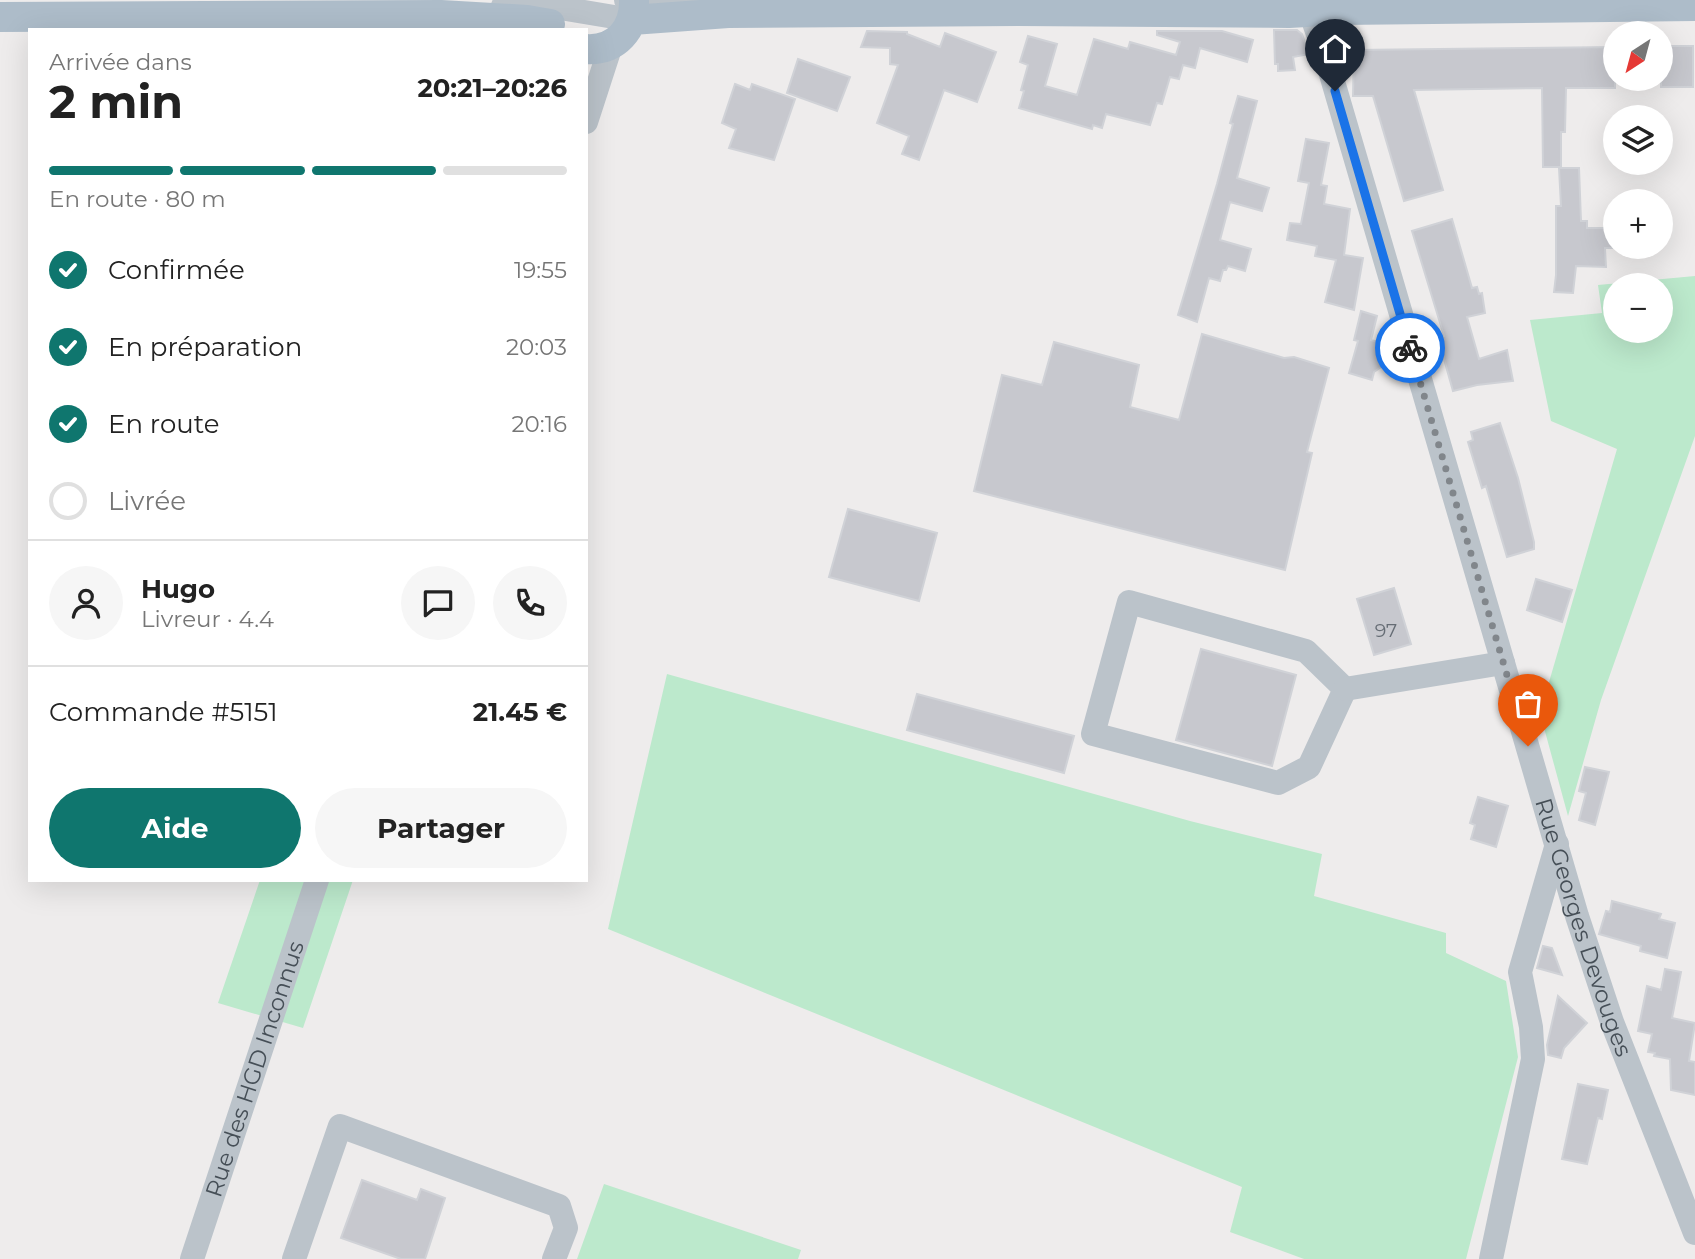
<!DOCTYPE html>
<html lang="fr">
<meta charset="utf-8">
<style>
:root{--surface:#fff;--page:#f6f6f6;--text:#222;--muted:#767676;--line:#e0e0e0;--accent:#0f766e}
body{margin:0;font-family:Montserrat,sans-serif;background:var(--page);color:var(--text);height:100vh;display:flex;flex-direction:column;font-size:26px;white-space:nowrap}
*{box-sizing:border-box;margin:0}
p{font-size:23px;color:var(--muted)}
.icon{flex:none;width:38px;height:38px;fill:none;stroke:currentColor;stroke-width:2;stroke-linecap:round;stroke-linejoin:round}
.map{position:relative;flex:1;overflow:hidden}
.sheet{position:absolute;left:28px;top:28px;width:560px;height:854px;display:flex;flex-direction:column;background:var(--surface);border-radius:0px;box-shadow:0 7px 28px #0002}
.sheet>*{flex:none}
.needle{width:46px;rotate:216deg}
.buttons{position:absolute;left:1603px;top:21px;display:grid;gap:14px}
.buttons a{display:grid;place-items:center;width:70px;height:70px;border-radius:50%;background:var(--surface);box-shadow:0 7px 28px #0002;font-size:35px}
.pin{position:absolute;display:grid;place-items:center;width:60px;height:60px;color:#fff;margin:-72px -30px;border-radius:50% 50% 50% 0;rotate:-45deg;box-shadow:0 0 7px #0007}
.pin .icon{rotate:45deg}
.courier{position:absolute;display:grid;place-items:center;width:70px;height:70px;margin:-35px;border:5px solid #1a73e8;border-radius:50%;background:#fff;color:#222;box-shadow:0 2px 9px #0007}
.head em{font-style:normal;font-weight:700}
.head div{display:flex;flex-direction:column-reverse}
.head{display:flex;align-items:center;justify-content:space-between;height:119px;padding:0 21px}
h1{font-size:46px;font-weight:700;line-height:52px}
.bar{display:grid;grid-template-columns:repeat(4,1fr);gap:10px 7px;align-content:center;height:84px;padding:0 21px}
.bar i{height:9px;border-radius:5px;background:var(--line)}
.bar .on{background:var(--accent)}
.bar p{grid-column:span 4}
.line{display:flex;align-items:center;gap:18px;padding:0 21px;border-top:2px solid var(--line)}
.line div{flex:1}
.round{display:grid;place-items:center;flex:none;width:74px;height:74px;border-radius:37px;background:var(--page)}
ol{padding:0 21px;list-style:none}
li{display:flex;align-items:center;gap:21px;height:77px}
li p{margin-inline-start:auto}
li .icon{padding:7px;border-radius:50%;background:var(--accent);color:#fff;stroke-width:4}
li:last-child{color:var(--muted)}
li i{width:38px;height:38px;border:4px solid var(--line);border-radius:50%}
.primary-button{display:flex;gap:14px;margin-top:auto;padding:14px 21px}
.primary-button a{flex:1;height:80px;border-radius:42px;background:var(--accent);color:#fff;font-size:28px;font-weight:700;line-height:80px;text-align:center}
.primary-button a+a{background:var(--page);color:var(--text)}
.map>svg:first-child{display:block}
.green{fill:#bce9cc;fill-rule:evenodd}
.building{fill:#c7c8ce;stroke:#d0d2d7;stroke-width:2}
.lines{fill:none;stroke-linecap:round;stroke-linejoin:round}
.minor{stroke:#bbc3ca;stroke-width:24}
.major{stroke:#adbcc9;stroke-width:30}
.done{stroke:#81868b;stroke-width:7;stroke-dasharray:0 12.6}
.route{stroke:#1a73e8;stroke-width:9}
.labels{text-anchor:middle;stroke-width:5;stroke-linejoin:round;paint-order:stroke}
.number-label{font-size:19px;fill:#666d75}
.street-label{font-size:23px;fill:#464f57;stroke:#fff}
</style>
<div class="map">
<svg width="1695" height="1259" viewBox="0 0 1695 1259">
<rect width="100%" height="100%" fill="#eeecec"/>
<path class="green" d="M1695,276V436L1601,700L1568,816L1540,713L1617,449L1551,421L1530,320L1602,313L1598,285ZM1661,285V331H1615V285Z
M667,674L1190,821L1322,854L1314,896L1446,933V953L1506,981L1518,1057L1466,1259H1304L1230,1232L1242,1187L608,929Z
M260,880H353L303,1028L218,1003Z
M604,1184L801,1250L798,1259H577Z"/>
<path class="building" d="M1274,30H1297L1302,34L1309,54L1293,57L1295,70L1278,71V64H1275Z
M867,31L907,32V34L940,47L945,33L996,52L977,102L944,90L919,160L902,154L909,136L877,123L898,65L890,64V48L861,47Z
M1157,31H1222L1253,40L1247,62L1200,48L1195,68L1183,65L1179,79L1170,77L1162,104L1157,103L1150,125L1106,114L1102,128L1093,125L1092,129L1019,108L1024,91L1021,90L1028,65L1020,62L1028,36L1057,44L1045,86L1077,95L1094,39L1128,49L1130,42L1176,55L1180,42L1157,35Z
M1661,46H1693V87H1661Z
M1615,47V88H1566L1565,132H1561V167H1543L1542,88L1414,90L1443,190L1404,201L1373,96H1353L1354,50Z
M798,59L850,77L837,111L787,93Z
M735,84L750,90L752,84L795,99L774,160L729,148L736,129L722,123Z
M1238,96L1257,101L1237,178L1269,188L1262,211L1230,202L1220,240L1251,249L1245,271L1228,266L1226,270H1223L1220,281L1209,278L1197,322L1178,315L1217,184L1233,124L1230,123Z
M1306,139L1329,143L1321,185L1327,186L1324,204L1350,209L1344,255L1363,258L1354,310L1325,302L1336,260L1315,256L1317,246L1287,240L1290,223L1301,224L1309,183L1298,181Z
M1559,168H1579L1581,221H1587V228H1615V248H1605L1606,267L1576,266L1573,293L1554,292L1556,275V206H1561Z
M1452,219L1472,288L1477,287L1479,294L1482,293L1485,313L1467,317L1479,359L1507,350L1513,381L1477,385L1453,391L1438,338L1444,336L1412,231Z
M1361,311L1377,316L1371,340L1382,343L1379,354L1384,365L1374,372L1372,380L1349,373L1358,341L1354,340Z
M1202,334L1284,358L1294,357L1329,368L1307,452L1312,453L1285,570L974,491L1002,375L1042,385L1054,342L1139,365L1130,407L1179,420Z
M1500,423L1518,478L1534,542V549L1507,557L1486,486L1482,488L1468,442L1473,440L1471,432Z
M848,509L937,533L919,601L829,577Z
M1536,579L1572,590L1562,622L1527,610Z
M1394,588L1411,644L1374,655L1357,599Z
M1201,649L1296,675L1272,766L1176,740Z
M917,694L1074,736L1064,773L907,730Z
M1585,767L1609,772L1595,825L1579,820L1586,793L1579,791Z
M1478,797L1508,806L1496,847L1471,839L1475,825L1470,823Z
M1612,901L1661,914L1659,919L1675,923L1667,958L1640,951L1641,946L1599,934L1606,911L1610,912Z
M1543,946L1552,948L1562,975L1537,968Z
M1665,969L1681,972L1672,1018L1695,1023L1689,1061L1695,1062V1095L1671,1090L1670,1059L1654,1056L1655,1053L1648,1052L1652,1034L1638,1031L1647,986L1661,990Z
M1558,996L1587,1023L1564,1048L1561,1058L1548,1055L1547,1045Z
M1578,1084L1608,1090L1602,1119L1598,1118L1587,1164L1562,1159Z
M362,1180L417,1200L421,1189L445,1198L425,1259H401L341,1238Z"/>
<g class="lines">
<g class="minor">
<path d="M626,0L653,3L703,2"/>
<path id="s1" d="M1306,0L1325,54L1577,916L1612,1022L1695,1233"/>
<path d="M503,6L560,8L632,20"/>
<path d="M586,122L611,45"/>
<path d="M1129,602L1306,651L1345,689L1309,767L1278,783L1093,734Z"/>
<path d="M1345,689L1503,663"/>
<path id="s2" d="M192,1259L317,880"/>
<path d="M294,1259L340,1126L559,1206L566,1228L554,1259"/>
<path d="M1491,1259L1533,1059L1531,1027L1520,972L1557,844"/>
</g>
<path class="major" d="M0,17L441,15L527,20L550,24
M632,20L728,13L1018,11L1289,13L1340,10L1695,6
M586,49C616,51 635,29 634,0"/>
</g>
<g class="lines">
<path class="done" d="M1410,348L1528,746"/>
<path class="route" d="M1335,91L1410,348"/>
</g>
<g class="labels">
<g class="number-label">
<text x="1386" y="637">97</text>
</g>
<g class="street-label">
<text dy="8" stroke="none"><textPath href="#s1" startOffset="968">Rue Georges Devouges</textPath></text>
<text dy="8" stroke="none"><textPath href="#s2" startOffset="200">Rue des HGD Inconnus</textPath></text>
</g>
</g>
</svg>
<div class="buttons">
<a><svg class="needle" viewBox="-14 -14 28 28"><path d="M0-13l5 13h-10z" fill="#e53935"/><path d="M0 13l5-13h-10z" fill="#767676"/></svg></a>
<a><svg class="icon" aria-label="layers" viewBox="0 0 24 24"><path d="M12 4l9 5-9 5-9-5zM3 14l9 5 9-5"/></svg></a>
<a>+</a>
<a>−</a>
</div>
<div class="pin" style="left:1528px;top:746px;background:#ea580c"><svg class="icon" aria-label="bag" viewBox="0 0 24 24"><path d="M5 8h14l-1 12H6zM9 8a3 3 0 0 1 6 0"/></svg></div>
<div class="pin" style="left:1335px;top:91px;background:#1f2937"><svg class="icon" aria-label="home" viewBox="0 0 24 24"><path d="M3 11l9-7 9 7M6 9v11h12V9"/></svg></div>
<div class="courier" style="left:1410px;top:348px"><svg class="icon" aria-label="bike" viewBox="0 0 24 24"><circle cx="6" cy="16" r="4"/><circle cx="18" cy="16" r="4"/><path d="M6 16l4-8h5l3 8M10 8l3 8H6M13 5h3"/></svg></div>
<section class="sheet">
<div class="head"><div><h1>2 min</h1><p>Arrivée dans</p></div><em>20:21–20:26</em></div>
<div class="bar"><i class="on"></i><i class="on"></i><i class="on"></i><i></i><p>En route · 80 m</p></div>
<ol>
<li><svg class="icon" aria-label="check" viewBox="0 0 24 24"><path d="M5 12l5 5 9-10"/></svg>Confirmée<p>19:55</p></li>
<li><svg class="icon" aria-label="check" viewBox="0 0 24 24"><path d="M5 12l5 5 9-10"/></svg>En préparation<p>20:03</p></li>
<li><svg class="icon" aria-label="check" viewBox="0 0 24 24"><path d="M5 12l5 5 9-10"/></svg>En route<p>20:16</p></li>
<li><i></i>Livrée</li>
</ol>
<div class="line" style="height:126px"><a class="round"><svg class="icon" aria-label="person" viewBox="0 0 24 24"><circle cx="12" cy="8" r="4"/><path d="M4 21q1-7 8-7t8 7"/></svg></a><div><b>Hugo</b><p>Livreur · 4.4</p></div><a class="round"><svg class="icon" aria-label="chat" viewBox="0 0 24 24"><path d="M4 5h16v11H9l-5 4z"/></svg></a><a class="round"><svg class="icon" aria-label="phone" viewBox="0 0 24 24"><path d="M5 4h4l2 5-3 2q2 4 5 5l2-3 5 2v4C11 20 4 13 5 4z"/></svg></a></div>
<div class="line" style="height:91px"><div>Commande #5151</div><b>21.45 €</b></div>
<div class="primary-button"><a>Aide</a><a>Partager</a></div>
</section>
</div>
